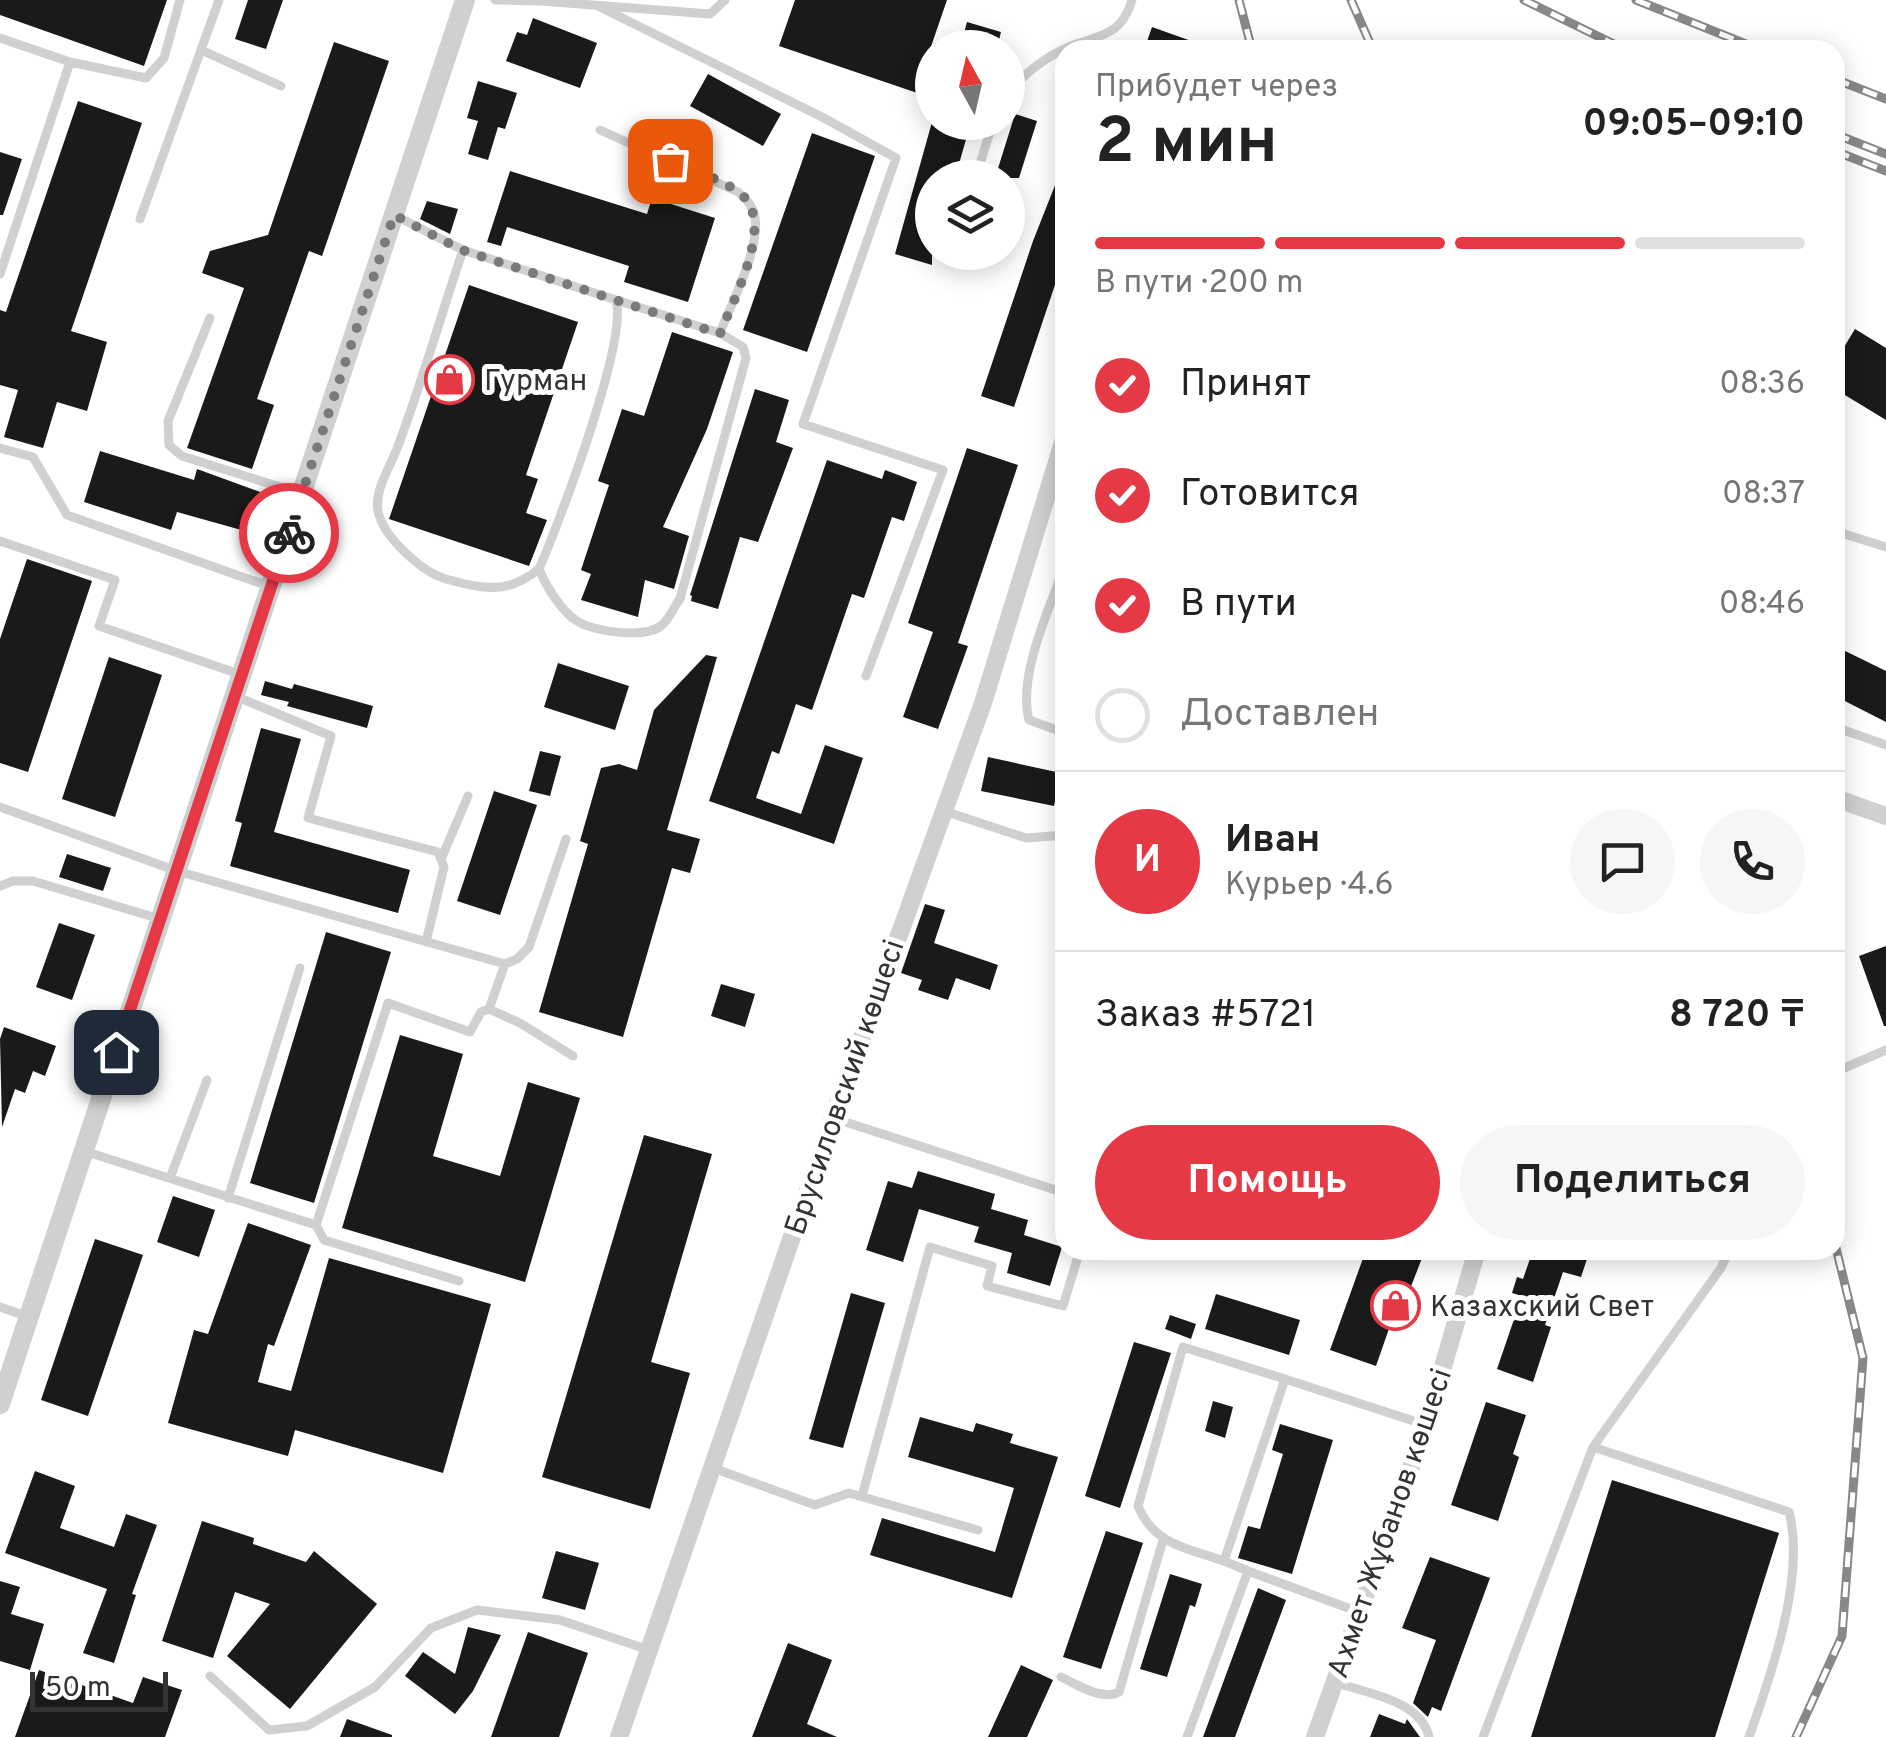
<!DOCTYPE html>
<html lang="ru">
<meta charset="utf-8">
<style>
:root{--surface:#fff;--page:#f6f6f6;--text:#222;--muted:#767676;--line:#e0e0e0;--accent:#e63946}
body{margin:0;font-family:Overpass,sans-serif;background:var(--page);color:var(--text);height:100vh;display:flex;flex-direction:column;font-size:38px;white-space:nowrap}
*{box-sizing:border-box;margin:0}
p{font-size:32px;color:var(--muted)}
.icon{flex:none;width:55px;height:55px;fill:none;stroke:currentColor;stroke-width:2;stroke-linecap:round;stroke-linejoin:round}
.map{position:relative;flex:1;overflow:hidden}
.panel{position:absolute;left:1055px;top:40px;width:790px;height:1220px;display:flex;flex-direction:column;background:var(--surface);border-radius:30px;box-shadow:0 5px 25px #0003}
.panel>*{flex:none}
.needle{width:65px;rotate:352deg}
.buttons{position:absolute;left:915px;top:30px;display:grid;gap:20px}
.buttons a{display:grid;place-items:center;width:110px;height:110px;border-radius:50%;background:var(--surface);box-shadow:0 5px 25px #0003;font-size:50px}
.scale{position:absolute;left:30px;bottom:25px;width:138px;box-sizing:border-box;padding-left:10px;border:5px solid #333;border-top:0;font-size:28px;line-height:35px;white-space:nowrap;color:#333;-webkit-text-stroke:8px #fff;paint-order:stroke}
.pin{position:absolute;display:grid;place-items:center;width:85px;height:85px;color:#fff;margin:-42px;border-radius:20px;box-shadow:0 5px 15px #0006}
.courier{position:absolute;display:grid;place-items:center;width:100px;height:100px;margin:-50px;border:8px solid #e63946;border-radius:50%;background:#fff;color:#222;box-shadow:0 2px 12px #0007}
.head em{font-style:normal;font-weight:700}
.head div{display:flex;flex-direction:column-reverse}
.head{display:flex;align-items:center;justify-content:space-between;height:170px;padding:0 40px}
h1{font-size:65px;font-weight:700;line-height:75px}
.bar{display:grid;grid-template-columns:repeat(4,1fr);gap:15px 10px;align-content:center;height:120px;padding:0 40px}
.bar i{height:12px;border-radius:8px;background:var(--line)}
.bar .selected{background:var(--accent)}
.bar p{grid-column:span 4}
.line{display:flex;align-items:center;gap:25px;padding:0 40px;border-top:2px solid var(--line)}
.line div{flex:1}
.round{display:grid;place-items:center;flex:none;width:105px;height:105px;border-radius:52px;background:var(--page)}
ol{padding:0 40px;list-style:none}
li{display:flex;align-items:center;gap:30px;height:110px}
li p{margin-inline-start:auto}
li .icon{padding:10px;border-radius:50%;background:var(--accent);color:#fff;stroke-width:4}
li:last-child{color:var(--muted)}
li i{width:55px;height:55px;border:5px solid var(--line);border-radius:50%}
.primary-button{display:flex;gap:20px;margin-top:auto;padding:20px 40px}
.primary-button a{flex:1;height:115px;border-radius:60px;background:var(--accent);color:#fff;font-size:40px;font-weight:700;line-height:115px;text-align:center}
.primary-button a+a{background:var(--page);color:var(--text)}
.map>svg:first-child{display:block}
.building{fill:#1a1a1a}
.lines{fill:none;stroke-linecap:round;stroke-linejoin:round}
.service{stroke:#d0d0d0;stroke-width:9}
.minor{stroke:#d0d0d0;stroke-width:18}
.tertiary{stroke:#d0d0d0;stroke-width:20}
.rail-casing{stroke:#888;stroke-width:9}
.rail{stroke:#fff;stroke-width:5;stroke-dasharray:15;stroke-linecap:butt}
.done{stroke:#7a7a7a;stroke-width:10;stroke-dasharray:0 18}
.route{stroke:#e63946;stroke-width:12}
.labels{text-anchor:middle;stroke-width:10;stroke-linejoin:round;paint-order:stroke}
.poi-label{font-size:30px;fill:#333;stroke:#fff;text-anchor:start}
.street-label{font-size:30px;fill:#333;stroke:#fff}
</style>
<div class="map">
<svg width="1886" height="1737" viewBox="0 0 1886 1737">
<rect width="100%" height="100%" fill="#fff"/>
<path class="building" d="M0,0H167L144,66L0,15Z
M248,0H283L266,49L235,39Z
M795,0H947L925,64L932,65V98L779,46Z
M533,18L597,43L580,88L506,61L517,32L527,35Z
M967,22L1001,32L997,48H960Z
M1152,27L1211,48V50H1144Z
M334,42L389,61L322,256L309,251L257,399L274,405L252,469L187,448L244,288L202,273L210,251L268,235Z
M708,74L781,114L763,146L690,106Z
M478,81L517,93L505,129L498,127L488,160L468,154L478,121L467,118Z
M78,101L142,123L71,331L107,342L87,411L57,402L43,448L4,437L18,390L0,385V310L6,312Z
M1015,114L1037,121L1019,178H995Z
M932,122H971L955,178H932V265L895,254Z
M812,133L875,156L807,352L743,330Z
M0,152L22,159L3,215H0Z
M1063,165L1065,255L1014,407L981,396L1033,241Z
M510,171L647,214L652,198L715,218L688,302L624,282L629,266L507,227L501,246L487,242Z
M427,201L458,209L450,234L420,219Z
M469,285L578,322L526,475L538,479L526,513L547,520L529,566L389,519Z
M1855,329L1886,348V420L1835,389V362Z
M672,332L733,352L707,429L663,527L689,536L674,589L645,580L638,617L581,600L591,574L581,570L609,485L598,481L622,409L644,416Z
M755,389L789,400L776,442L793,448L758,542L740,537L718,609L691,601L692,596L690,595Z
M967,448L1018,465L958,643L968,646L938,729L903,717L933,632L908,623Z
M100,451L194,480L197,469L263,493L252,533L177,512L171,530L84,502Z
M827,460L882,479L885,470L917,482L904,521L892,517L864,598L852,594L812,710L796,704L779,754L772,751L756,798L801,814L825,745L863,758L834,844L709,801Z
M27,559L92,581L28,772L0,763V639Z
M1835,646L1886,671V722L1835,696Z
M706,655L717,657L667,830L700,839L690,873L672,868L623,1037L539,1012L588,844L580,841L601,768L619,764L637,770L654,710Z
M109,657L162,675L115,817L62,799Z
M558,663L629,686L615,730L544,707Z
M265,681L292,689L294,684L373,706L367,728L287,706L289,702L261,695Z
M261,728L301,739L274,832L410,870L398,913L230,866L242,823L235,821Z
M540,751L561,756L550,796L529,791Z
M988,757L1061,773L1054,806L981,791Z
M494,791L537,805L500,915L457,901Z
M67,854L111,868L103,891L59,877Z
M925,904L945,910L934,943L998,965L990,990L956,978L948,1000L918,990L922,980L901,973Z
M59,923L95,935L72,1000L36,987Z
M326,932L391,952L314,1203L250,1183Z
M1886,946V1026H1884L1859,956Z
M721,984L755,994L745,1027L711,1016Z
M4,1027L56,1046L45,1076L33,1071L25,1093L15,1089L2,1127L0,1039Z
M400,1035L463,1054L433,1156L500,1176L528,1082L580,1098L525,1282L342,1228Z
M644,1135L712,1154L651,1362L690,1373L650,1509L542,1477Z
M918,1171L995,1194L991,1209L1028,1220L1024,1235L1062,1247L1050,1286L1007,1273L1012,1253L974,1242L979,1227L919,1209L903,1262L866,1250L888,1181L912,1188Z
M173,1196L215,1210L199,1257L157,1242Z
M248,1223L311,1245L274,1346L268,1344L258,1382L291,1391L329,1258L491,1304L443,1473L295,1430L288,1456L168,1423L194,1330L208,1334Z
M95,1239L143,1255L88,1416L41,1400Z
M1366,1250H1399L1422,1258L1405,1302L1399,1300L1376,1366L1330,1350Z
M1533,1250H1590L1581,1277L1563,1272L1545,1325L1551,1327L1533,1382L1497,1369L1522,1296L1512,1293L1517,1277L1523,1279Z
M851,1293L885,1303L843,1448L809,1439Z
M1216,1294L1300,1320L1289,1355L1205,1329Z
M1170,1315L1196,1324L1191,1339L1165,1329Z
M1134,1342L1171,1353L1120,1508L1085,1496Z
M1213,1401L1233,1407L1225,1438L1205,1431Z
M1486,1402L1526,1415L1513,1454L1519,1457L1498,1521L1451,1505Z
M920,1417L973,1432L976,1423L1013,1434L1010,1443L1058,1457L1012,1598L870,1555L882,1518L995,1552L1014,1488L908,1457Z
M1280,1424L1333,1440L1292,1574L1238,1558L1248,1526L1260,1529L1283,1454L1272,1450Z
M35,1471L75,1486L60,1528L114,1547L126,1514L157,1525L132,1594L136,1595L114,1663L83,1653L107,1589L5,1553Z
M1612,1480L1779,1533L1715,1737H1531Z
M202,1521L254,1538L253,1544L306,1562L314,1551L377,1604L290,1709L227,1656L270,1604L235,1592L213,1658L162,1641Z
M1106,1531L1143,1543L1101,1669L1063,1657Z
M556,1551L599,1563L585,1610L542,1598Z
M1430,1557L1490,1578L1441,1711L1432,1707L1428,1717L1413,1703L1436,1640L1402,1628Z
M1170,1574L1202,1584L1195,1607L1190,1605L1167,1677L1140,1669Z
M0,1581L20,1587L11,1614L44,1624L30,1670L0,1661Z
M1258,1588L1286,1600L1235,1737H1203Z
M468,1627L501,1635L473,1691L455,1714L405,1676L423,1652L455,1674Z
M528,1632L588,1653L559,1737H491Z
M788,1643L832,1660L807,1724L837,1737H752Z
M1021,1665L1053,1680L1027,1737H988Z
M39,1670L133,1703L143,1677L182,1690L165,1737H15Z
M1379,1714L1405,1724L1407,1719L1420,1737H1370Z
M347,1719L392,1735V1737H340Z"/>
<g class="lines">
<path class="service" d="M495,0L541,1L710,14L725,0
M598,6L824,118L896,158L803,424L943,470L866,676
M0,38L70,62L0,274
M201,50L281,86
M70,62L146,78L164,58L180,0
M1008,95C1022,74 1047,56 1071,46C1101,35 1122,35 1132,0
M600,130L738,192C747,200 753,206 755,218C760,249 731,304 720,333
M979,167L993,122
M394,215L463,250L616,300C628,342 559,523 539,569C546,586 561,611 577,621C594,632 646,639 662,625C669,619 674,607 680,599L746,358L743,347L720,333L616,300
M140,219L219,0
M463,250C441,315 422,382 398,446C391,466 374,490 378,511C383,537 422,572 446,579C484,589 507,595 539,569
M210,318L168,421L169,445L182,456L299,493
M0,448L33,457L67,515L268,586
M1835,531L1886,547
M0,541L115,580L99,626L239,674
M1060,578C1046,617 1018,678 1029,720L1065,733
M235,696L331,736L308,818L438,852L444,867L426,942
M1835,727L1886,745
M0,807L177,871L505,964L517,959L529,947L566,839
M944,811L1026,838L1065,835
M442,857L468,796
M0,886L13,881H33L160,919
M489,1009L505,964
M1835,1072L1886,1050
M833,1118L1065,1193
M84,1151L316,1225L324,1240L459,1281
M170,1178L207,1080
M228,1198L300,968
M316,1225L388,1003L470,1032L481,1012L489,1009L520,1023L573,1056
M0,1307L29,1317
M1593,1447L1789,1512C1806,1577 1771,1675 1749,1737
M713,1468L815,1505L849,1493L978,1530
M862,1496L930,1247L992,1266L987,1286L1063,1306L1080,1250
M1224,1561C1187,1548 1154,1545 1138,1506L1183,1347L1285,1379
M1248,1571L1359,1612
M210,1676L269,1730L307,1726L375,1687L431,1628L477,1610L560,1620L649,1650
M1061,1677C1078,1685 1102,1701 1119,1692L1163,1540
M1334,1682C1366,1693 1421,1700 1429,1737
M1187,1737L1248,1571L1224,1561L1285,1379L1426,1425
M1483,1737L1593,1447L1721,1268L1729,1250"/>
<path class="minor" d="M1835,798L1886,816
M619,1737L833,1118L983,703L1065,436
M1315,1737L1426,1425L1477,1250"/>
<path class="tertiary" d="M0,1404L465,0"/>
<defs>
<path id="rail" d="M1239,0L1252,50
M1351,0L1373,50
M1524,0L1626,50
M1636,0L1761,50
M1835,79L1886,99
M1835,134L1886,154
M1835,151L1886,171
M1796,1737L1842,1636L1863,1358L1835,1244"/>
</defs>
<use href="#rail" class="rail-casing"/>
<use href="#rail" class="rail"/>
</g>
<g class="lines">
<path class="done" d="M289,533L394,215L462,250L720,334C733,299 776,223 741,194C722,179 692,171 670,161"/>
<path class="route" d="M116,1052L289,533"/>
</g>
<defs>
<symbol id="shop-ring" viewBox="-11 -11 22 22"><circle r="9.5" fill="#fff" stroke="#e63946" stroke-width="1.5"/><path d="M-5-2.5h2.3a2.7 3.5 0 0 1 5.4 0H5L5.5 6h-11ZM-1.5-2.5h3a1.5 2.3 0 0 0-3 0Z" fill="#e63946"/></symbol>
</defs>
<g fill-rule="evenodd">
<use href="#shop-ring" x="422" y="352" width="55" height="55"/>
<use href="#shop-ring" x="1368" y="1278" width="55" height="55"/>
</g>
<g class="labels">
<g class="poi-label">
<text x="484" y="390">Гурман</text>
<text x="1430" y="1316">Казахский Свет</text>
</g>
<g class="street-label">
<text transform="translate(844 1087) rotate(-71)" y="10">Брусиловский көшесі</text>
<text transform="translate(1389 1523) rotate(-71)" y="10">Ахмет Жұбанов көшесі</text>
</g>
</g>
</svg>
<div class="buttons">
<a><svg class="needle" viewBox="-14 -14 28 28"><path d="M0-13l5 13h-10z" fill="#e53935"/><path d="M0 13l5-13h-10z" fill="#767676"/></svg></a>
<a><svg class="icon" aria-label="layers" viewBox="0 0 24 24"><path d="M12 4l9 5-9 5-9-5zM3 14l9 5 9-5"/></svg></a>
</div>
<div class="scale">50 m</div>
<div class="pin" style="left:670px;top:161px;background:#ea580c"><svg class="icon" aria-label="bag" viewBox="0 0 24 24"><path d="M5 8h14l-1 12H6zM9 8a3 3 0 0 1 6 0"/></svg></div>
<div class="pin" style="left:116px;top:1052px;background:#1f2937"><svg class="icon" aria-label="home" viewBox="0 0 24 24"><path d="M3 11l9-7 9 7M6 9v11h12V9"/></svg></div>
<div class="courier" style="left:289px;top:533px"><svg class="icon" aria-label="bike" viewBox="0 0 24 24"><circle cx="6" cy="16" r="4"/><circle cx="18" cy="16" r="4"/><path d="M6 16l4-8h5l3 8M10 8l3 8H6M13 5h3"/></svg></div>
<section class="panel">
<div class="head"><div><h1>2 мин</h1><p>Прибудет через</p></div><em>09:05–09:10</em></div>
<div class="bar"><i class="selected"></i><i class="selected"></i><i class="selected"></i><i></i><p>В пути · 200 m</p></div>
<ol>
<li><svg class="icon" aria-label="check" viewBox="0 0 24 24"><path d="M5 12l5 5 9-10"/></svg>Принят<p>08:36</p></li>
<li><svg class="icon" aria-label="check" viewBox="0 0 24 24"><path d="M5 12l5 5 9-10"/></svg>Готовится<p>08:37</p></li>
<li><svg class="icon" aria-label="check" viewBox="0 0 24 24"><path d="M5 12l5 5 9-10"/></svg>В пути<p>08:46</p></li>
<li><i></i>Доставлен</li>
</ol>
<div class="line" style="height:180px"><b class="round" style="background:var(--accent);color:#fff">И</b><div><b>Иван</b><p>Курьер · 4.6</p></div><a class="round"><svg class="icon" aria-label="chat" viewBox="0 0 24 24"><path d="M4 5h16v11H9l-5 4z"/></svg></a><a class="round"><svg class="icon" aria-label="phone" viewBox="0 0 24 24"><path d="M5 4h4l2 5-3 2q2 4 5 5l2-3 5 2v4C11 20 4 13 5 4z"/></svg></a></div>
<div class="line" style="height:130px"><div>Заказ #5721</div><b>8 720 ₸</b></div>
<div class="primary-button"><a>Помощь</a><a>Поделиться</a></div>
</section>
</div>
